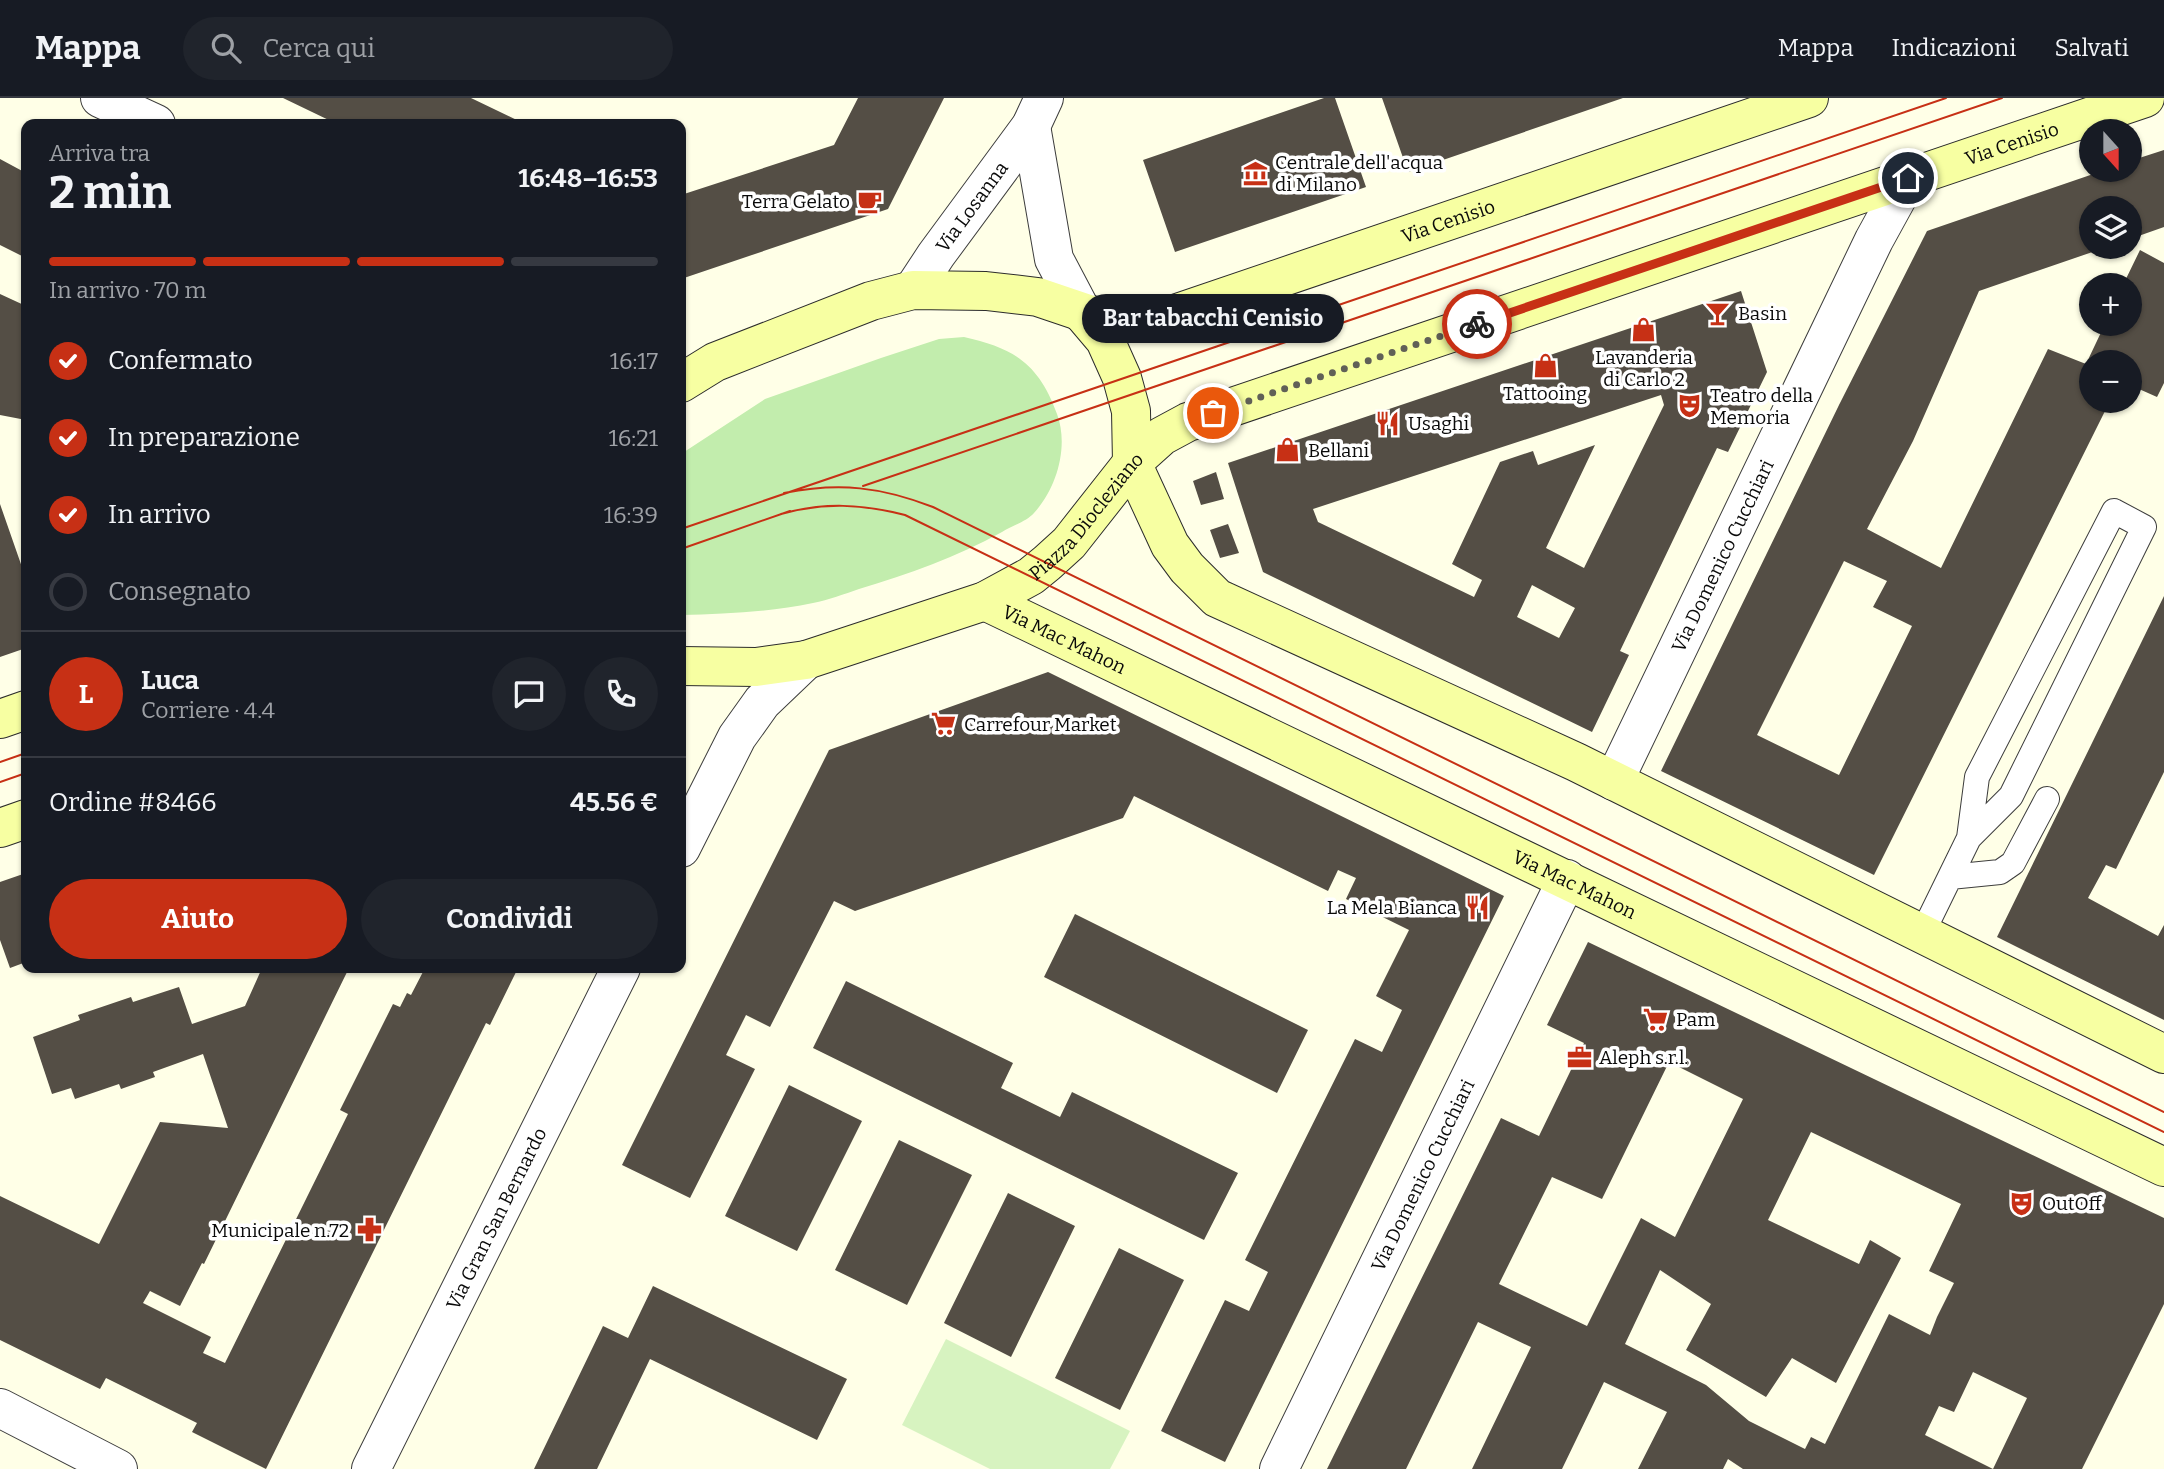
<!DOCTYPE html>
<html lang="it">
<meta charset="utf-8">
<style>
:root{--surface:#171b24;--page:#20242c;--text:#f1f3f6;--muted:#9ea1a6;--line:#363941;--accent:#c73015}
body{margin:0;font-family:Bitter,serif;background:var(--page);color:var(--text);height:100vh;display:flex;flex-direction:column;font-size:26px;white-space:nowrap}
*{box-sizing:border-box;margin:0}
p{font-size:23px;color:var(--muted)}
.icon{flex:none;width:38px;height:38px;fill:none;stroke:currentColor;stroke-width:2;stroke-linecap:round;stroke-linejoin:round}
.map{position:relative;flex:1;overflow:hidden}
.side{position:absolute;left:21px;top:21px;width:665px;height:854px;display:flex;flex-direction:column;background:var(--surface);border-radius:14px;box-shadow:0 2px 5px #0004}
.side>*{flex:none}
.needle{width:46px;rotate:159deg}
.fabs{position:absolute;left:2079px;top:21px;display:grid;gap:14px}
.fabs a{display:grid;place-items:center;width:63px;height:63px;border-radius:50%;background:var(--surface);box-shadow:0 2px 5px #0004;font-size:35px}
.pin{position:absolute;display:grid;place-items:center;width:60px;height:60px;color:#fff;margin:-30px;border:4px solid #fff;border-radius:50%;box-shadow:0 2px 7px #0007}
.courier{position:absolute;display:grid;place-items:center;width:70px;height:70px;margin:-35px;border:5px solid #c73015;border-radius:50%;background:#fff;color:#222;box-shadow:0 2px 9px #0007}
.bubble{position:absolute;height:49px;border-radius:24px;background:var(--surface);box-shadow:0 2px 5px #0004;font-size:23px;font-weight:700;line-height:49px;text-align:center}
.overview em{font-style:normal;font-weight:700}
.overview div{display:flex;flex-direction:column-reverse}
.overview{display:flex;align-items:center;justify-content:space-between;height:119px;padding:0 28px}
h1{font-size:46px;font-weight:700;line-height:52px}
.bar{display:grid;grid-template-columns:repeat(4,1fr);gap:10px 7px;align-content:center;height:84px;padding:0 28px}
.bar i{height:9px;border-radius:5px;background:var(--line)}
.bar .active{background:var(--accent)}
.bar p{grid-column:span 4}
.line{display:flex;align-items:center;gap:18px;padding:0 28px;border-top:2px solid var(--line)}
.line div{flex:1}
.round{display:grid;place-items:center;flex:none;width:74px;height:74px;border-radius:37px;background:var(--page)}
ol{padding:0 28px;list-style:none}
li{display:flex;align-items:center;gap:21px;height:77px}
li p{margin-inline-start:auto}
li .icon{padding:7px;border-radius:50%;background:var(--accent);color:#fff;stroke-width:4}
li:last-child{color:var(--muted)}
li i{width:38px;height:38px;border:4px solid var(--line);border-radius:50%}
.primary-button{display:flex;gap:14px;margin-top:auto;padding:14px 28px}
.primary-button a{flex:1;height:80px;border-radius:42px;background:var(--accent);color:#fff;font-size:28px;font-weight:700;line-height:80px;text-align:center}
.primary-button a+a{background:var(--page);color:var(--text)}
header{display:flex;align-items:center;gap:42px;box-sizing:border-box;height:98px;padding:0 35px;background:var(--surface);border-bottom:2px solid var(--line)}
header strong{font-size:33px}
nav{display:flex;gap:38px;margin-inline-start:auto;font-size:24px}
.search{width:490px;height:63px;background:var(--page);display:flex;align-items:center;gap:18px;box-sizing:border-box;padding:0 24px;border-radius:38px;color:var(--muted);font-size:26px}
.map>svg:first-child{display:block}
.green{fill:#c2edad}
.pitch{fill:#d7f3c0}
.building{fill:#544e45;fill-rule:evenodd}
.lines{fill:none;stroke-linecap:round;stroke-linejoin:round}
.lane-casing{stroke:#3d3d3d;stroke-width:26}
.street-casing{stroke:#3d3d3d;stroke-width:40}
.secondary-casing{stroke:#2c2c2c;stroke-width:40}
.lane{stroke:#fff;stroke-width:24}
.street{stroke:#fff;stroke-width:38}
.secondary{stroke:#f7ffa2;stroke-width:38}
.tram{stroke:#c73015;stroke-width:2}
.done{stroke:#606057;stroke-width:7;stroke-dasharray:0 12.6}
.route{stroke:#c73015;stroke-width:9}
.labels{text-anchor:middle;stroke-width:7;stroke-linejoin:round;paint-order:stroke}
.street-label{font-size:19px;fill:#0a0a0a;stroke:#fff}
.poi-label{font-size:19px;fill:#0a0a0a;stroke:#fff;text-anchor:start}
</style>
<header>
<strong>Mappa</strong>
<div class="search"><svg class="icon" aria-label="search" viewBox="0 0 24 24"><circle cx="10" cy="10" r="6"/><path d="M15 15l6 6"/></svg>Cerca qui</div>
<nav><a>Mappa</a><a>Indicazioni</a><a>Salvati</a></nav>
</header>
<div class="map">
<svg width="2164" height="1371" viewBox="0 0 2164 1371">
<rect width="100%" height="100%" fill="#ffffe7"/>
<path class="green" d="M964,239C1014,250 1039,266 1057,316C1069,348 1057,390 1034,415C1027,423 1012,428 1002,434C957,459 909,476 859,491C844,496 829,502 813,505C770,514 725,516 681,517V356L765,301L881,260L939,241Z"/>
<path class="pitch" d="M946,1241L1130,1333L1110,1371H990L902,1327Z"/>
<path class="building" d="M283,0H471L525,26H337Z
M858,0H944L888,111L681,181V97L834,47Z
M1324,0H1335L1366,89L1175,154L1143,62Z
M1382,0H1623L1408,74Z
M2164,52V129L2130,141V110H2091V149H2107L1979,193L1913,343L1867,431L1941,470L2048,251L2086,266L2105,226H2130V187H2123L2140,152L2164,165V285L2157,299L2130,287V264H2091V303H2110L1874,777L1661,673L1839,307L1927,133L2105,72H2130V63ZM1844,463L1887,483L1873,509L1912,528L1839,677L1757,637Z
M0,61L26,75V160L0,147Z
M1741,193L1767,274L1728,354L1717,350L1620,553L1629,557L1592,634L1263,474L1228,365ZM1661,297L1664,307L1584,470L1546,450L1595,347L1538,367L1533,353L1500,364L1452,466L1482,482L1474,499L1318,424L1313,411ZM1532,487L1575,510L1559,540L1517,519Z
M0,196L26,208V322L0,317Z
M1216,374L1224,401L1201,407L1193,383Z
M0,406L23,472L26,471V550L0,559Z
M1228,426L1239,455L1220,460L1210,432Z
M2164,498V674L2116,771L2106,767L2088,800L2158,838L2164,827V922L1997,839Z
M1048,574L1504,798L1225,1364L1161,1333L1225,1202L1249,1213L1268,1174L1245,1162L1355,941L1382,954L1402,912L1376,898L1409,832L1346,801L1356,780L1338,772L1328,793L1134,698L1123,720L855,813L834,803L770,929L746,917L726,957L755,971L690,1100L622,1067L829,652Z
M26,775V864L10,870L0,842V784Z
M1075,816L1308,932L1277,995L1044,879Z
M1588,844L2164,1120V1206L2082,1371H1743L1728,1361L1723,1371H1638L1667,1314L1604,1284L1562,1371H1472L1531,1249L1478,1224L1406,1371H1327L1501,1020L1539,1038L1584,945L1547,927ZM1669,964L1743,1001L1675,1139L1641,1120L1587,1228L1499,1186L1552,1079L1602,1101ZM1811,1034L1961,1106L1929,1173L1954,1185L1937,1219L1930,1237L1889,1216L1825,1346L1811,1339L1805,1351L1749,1323L1706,1287L1625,1246L1660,1172L1711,1206L1686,1252L1766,1299L1792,1260L1836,1285L1901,1160L1870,1142L1859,1166L1768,1122ZM1973,1274L2027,1300L1993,1371L1925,1337L1939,1308L1954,1314Z
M262,870H349L204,1166L202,1165L180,1208L150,1193L143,1205L211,1239L203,1255L225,1265L348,1016L340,1012L393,906L400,909L407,895L411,897L425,870H518L490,927L486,925L266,1371L192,1334L197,1325L106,1280L100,1291L0,1242V1098L99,1146L160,1024L228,1030L203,956L153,974L155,979L121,991L119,986L75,1001L71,990L52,996L33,939L80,922L78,917L131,899L133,904L179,889L192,926L245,908Z
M846,883L1013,965L1001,990L1060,1019L1072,994L1238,1075L1204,1142L813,950Z
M789,987L862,1023L797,1153L725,1118Z
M899,1042L972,1077L907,1207L835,1172Z
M1008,1095L1075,1128L1011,1259L944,1225Z
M1119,1150L1184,1182L1120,1312L1055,1280Z
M653,1188L847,1281L817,1342L650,1261L597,1371H534L603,1228L628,1240Z"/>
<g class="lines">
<defs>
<path id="lane" d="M2114,413L2144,429L2011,698L1969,740L1977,679Z
M1950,779L2000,774L2013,765L2047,701
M1922,836L1969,740"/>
<g id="street">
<path d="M100,0L156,26"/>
<path d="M1031,28L1054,161L1083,216"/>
<path id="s1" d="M913,192L936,157L1031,28L1044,0"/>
<path id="s2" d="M1614,683L1874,142L1908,80"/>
<path d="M681,750L737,639L762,604L806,562"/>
<path d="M0,1310L118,1371"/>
<path id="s3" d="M371,1371L621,870"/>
<path id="s4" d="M1279,1371L1567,781"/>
</g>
<g id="secondary">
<path d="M1083,216L1105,242L1122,280L1131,313L1132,365L1170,447L1187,470L1217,500L1576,664L2164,956"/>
<path id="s5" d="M681,285L715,264L871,203L913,192L986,193L1038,199L1112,224L1134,225L1157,222L1809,0"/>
<path id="s6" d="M985,503L2164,1069"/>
<path id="s7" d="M681,568L756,569L806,562L985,503L1031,478L1047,465L1069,445L1132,365L1162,338L1188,324L2145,0"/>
<path d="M0,621L26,612"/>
<path d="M0,730L26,721"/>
</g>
</defs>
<use href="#lane" class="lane-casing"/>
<use href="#street" class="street-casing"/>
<use href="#secondary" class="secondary-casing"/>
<use href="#lane" class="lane"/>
<use href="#street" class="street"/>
<use href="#secondary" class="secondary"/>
<path class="tram" d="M863,388L2002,0
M784,395C840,384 881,389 933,409L2164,1014
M781,416C824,404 862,406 905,417L2164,1034
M681,431L1946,0
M681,451L790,413
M0,664L26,655
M0,684L26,675"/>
</g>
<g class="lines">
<path class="done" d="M1213,315L1477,226"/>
<path class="route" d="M1477,226L1908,80"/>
</g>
<defs>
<symbol id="museum-bare" viewBox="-9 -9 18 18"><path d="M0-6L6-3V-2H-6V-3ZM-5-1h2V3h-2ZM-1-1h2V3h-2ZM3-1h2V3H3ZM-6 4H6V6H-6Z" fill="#c73015" stroke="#fff" stroke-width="2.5" paint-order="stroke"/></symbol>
<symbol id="cafe-bare" viewBox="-9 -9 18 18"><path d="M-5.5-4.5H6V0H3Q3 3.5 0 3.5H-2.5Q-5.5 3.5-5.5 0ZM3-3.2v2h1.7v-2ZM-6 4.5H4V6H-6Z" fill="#c73015" stroke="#fff" stroke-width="2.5" paint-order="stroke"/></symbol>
<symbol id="bar-bare" viewBox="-9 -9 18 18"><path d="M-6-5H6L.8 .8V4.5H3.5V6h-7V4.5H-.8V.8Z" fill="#c73015" stroke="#fff" stroke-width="2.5" paint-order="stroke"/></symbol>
<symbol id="shop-bare" viewBox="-9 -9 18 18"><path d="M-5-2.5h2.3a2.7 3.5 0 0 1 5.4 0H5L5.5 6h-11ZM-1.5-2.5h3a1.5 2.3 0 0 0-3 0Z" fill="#c73015" stroke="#fff" stroke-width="2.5" paint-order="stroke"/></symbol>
<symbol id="theatre-bare" viewBox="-9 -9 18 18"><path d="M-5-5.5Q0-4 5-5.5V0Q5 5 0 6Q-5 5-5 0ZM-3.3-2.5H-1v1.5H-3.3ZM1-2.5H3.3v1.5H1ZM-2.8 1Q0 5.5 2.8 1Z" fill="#c73015" stroke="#fff" stroke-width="2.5" paint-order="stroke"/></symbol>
<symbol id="restaurant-bare" viewBox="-9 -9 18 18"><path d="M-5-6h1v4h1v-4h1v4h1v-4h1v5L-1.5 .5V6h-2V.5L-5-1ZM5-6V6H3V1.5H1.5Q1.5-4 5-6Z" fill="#c73015" stroke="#fff" stroke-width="2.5" paint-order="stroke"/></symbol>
<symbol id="supermarket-bare" viewBox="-9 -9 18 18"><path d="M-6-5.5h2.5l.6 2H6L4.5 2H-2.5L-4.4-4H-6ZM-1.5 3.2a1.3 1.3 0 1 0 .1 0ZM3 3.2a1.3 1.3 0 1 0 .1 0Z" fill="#c73015" stroke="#fff" stroke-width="2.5" paint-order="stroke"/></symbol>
<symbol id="office-bare" viewBox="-9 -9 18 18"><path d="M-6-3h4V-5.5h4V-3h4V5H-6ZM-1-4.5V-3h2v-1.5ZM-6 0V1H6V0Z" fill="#c73015" stroke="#fff" stroke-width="2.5" paint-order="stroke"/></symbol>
<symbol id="pharmacy-bare" viewBox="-9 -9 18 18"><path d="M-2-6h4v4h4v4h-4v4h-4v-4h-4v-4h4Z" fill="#c73015" stroke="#fff" stroke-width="2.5" paint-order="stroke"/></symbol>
</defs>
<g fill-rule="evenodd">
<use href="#museum-bare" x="1238" y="58" width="35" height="35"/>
<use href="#cafe-bare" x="852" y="86" width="35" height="35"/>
<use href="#bar-bare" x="1700" y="198" width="35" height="35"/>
<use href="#shop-bare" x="1626" y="214" width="35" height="35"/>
<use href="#shop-bare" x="1528" y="250" width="35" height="35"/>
<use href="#theatre-bare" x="1672" y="290" width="35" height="35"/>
<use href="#restaurant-bare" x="1370" y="308" width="35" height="35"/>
<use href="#shop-bare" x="1270" y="334" width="35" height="35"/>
<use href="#supermarket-bare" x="926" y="608" width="35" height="35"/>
<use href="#restaurant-bare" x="1460" y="792" width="35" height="35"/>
<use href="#supermarket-bare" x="1638" y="904" width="35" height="35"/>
<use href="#office-bare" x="1562" y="942" width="35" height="35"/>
<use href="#theatre-bare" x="2004" y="1088" width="35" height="35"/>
<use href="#pharmacy-bare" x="352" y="1114" width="35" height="35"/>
</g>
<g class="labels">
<g class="street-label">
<text dy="7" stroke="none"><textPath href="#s7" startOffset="1458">Via Cenisio</textPath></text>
<text dy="7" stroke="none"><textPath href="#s1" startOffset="102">Via Losanna</textPath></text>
<text dy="7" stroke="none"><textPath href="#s5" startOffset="807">Via Cenisio</textPath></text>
<text dy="7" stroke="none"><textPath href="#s7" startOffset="448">Piazza Diocleziano</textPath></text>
<text dy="7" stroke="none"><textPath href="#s2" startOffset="250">Via Domenico Cucchiari</textPath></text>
<text dy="7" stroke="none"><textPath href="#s6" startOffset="88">Via Mac Mahon</textPath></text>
<text dy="7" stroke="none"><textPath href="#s6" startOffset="654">Via Mac Mahon</textPath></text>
<text dy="7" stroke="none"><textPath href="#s4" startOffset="327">Via Domenico Cucchiari</textPath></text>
<text dy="7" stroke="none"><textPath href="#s3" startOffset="280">Via Gran San Bernardo</textPath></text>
</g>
<g class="poi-label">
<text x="1275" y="71">Centrale dell'acqua<tspan x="1275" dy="22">di Milano</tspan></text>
<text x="850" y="110" text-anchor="end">Terra Gelato</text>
<text x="1738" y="222">Basin</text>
<text x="1644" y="266" text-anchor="middle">Lavanderia<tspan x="1644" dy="22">di Carlo 2</tspan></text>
<text x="1545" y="302" text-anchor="middle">Tattooing</text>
<text x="1710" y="304">Teatro della<tspan x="1710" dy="22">Memoria</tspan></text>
<text x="1408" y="332">Usaghi</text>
<text x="1308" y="359">Bellani</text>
<text x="964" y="633">Carrefour Market</text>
<text x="1457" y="816" text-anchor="end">La Mela Bianca</text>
<text x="1676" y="928">Pam</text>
<text x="1599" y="966">Aleph s.r.l.</text>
<text x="2042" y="1112">OutOff</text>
<text x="349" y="1139" text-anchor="end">Municipale n.72</text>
</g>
</g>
</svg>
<div class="fabs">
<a><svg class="needle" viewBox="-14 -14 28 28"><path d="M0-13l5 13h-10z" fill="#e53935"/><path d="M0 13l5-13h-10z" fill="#9ea1a6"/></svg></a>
<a><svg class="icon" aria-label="layers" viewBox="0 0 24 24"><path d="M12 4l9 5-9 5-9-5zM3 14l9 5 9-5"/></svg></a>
<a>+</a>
<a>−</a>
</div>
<div class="pin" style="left:1213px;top:315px;background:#ea580c"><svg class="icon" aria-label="bag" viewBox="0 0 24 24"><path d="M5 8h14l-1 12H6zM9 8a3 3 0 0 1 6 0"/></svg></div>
<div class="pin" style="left:1908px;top:80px;background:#1f2937"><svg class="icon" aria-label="home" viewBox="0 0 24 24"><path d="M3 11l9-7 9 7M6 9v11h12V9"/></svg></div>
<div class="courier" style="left:1477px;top:226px"><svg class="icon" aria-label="bike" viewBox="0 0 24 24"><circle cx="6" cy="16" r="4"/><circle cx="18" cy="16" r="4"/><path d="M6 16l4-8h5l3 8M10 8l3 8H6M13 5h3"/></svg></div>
<div class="bubble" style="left:1082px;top:196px;width:262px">Bar tabacchi Cenisio</div>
<section class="side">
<div class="overview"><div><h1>2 min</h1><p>Arriva tra</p></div><em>16:48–16:53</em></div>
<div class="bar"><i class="active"></i><i class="active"></i><i class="active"></i><i></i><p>In arrivo · 70 m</p></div>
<ol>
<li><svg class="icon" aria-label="check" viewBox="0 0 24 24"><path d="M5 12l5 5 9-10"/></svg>Confermato<p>16:17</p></li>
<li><svg class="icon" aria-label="check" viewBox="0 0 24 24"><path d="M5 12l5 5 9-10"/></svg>In preparazione<p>16:21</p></li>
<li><svg class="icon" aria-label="check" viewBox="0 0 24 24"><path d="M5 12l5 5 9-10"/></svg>In arrivo<p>16:39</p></li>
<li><i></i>Consegnato</li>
</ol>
<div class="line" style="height:126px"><b class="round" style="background:var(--accent);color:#fff">L</b><div><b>Luca</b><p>Corriere · 4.4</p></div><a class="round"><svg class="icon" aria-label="chat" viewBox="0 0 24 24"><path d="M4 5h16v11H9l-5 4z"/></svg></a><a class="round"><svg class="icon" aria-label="phone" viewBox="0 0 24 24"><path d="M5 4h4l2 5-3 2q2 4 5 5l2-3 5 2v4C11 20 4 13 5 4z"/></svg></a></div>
<div class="line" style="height:91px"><div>Ordine #8466</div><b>45.56 €</b></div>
<div class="primary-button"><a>Aiuto</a><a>Condividi</a></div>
</section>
</div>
